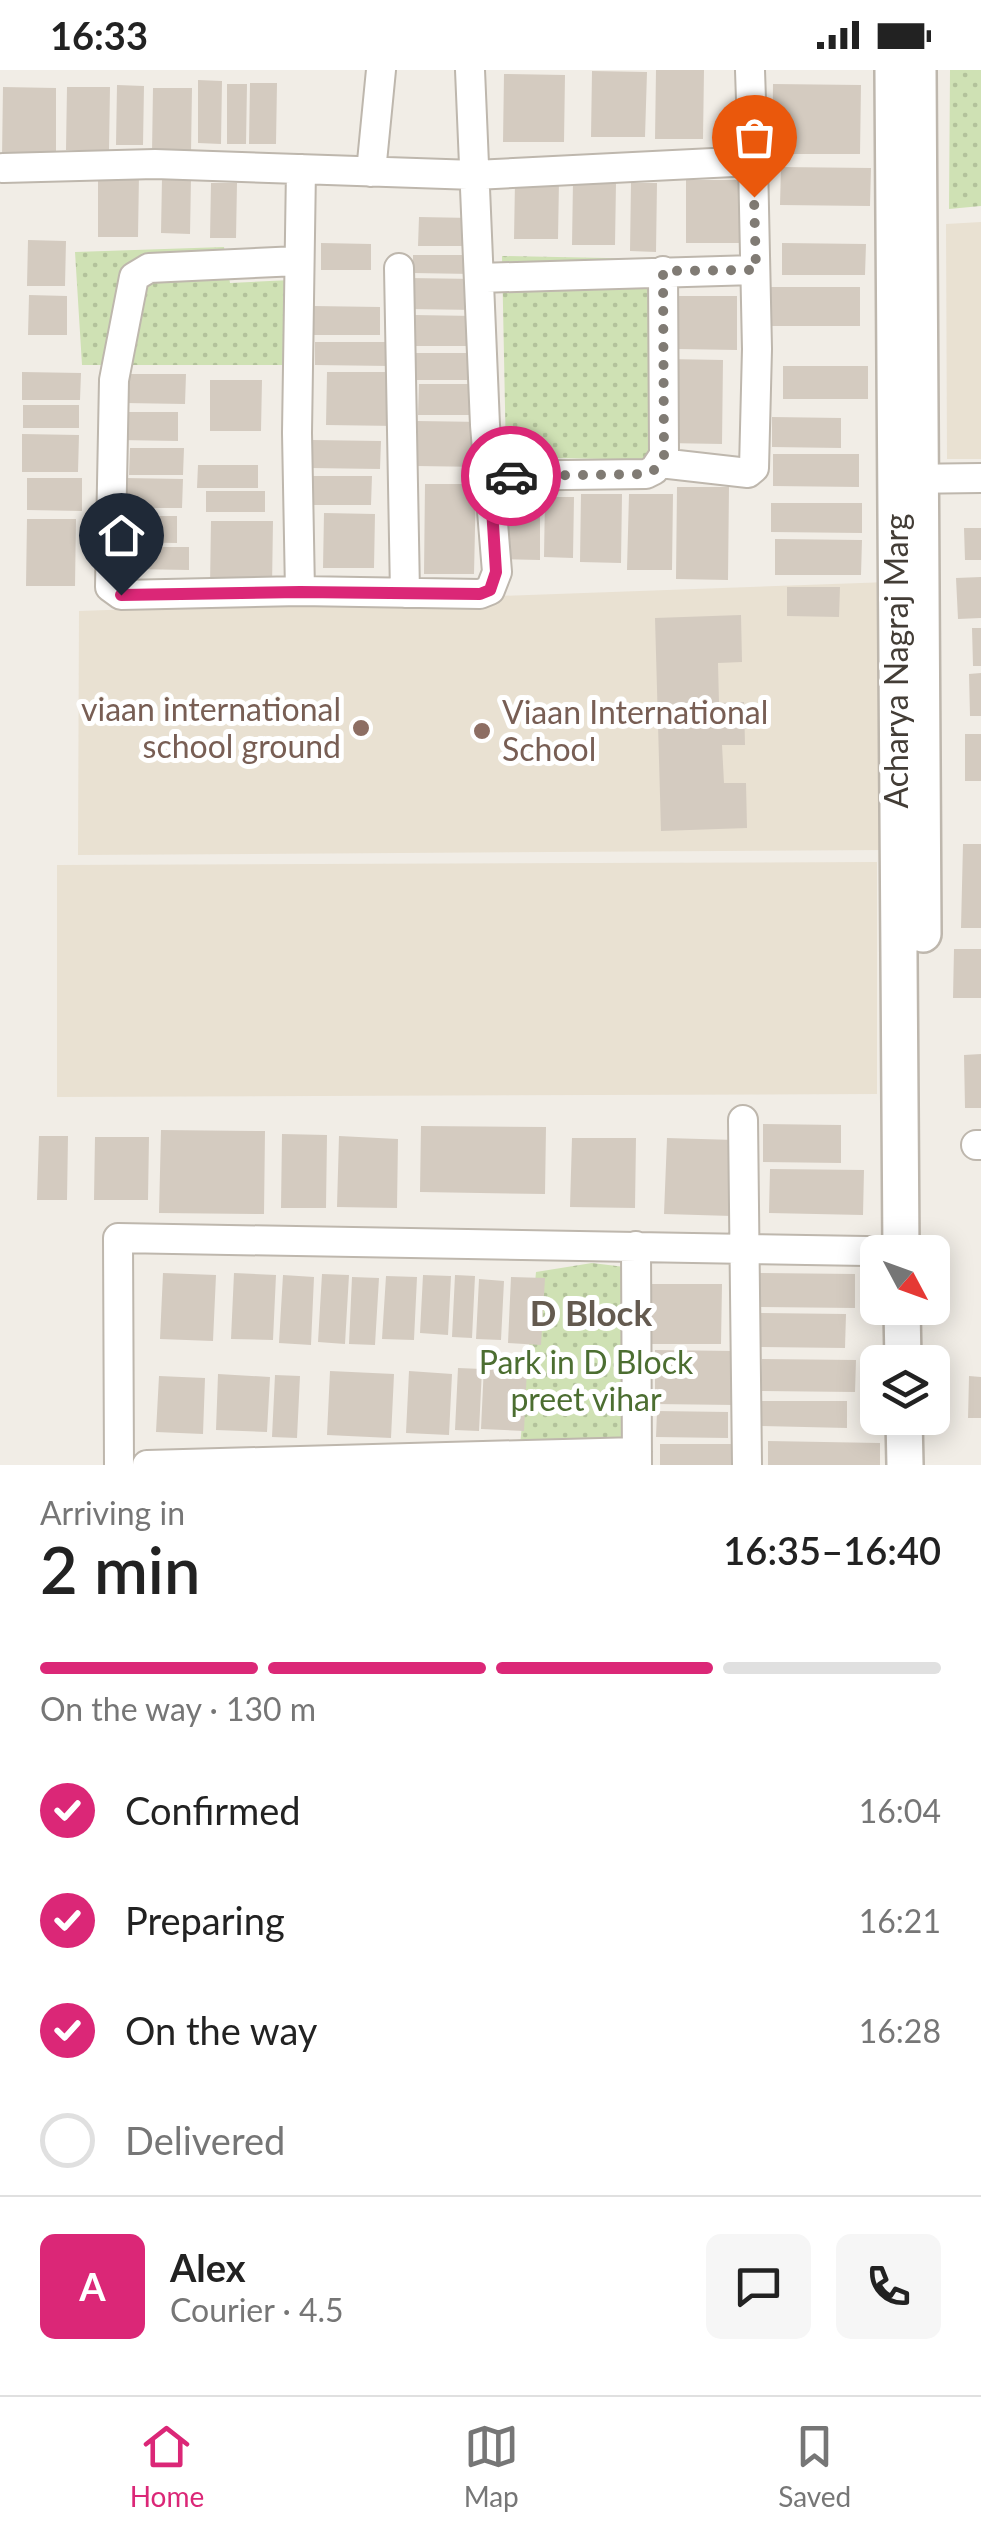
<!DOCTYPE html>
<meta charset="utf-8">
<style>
:root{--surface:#fff;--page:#f6f6f6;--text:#222;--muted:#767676;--line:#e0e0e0;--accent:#db2777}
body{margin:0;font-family:Lato,sans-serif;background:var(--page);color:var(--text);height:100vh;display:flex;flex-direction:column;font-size:38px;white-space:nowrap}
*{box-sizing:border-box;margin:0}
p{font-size:32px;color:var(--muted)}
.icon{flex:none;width:55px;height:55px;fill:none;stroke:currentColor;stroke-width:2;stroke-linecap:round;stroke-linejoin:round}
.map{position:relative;height:1395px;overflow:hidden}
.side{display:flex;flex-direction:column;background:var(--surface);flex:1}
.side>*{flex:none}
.needle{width:65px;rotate:131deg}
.tools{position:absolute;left:860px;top:1165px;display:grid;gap:20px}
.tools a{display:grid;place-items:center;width:90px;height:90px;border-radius:15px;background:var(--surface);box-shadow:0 5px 25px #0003;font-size:50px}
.pin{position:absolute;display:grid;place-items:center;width:85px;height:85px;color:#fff;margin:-102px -42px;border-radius:50% 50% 50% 0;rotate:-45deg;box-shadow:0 0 10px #0007}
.pin .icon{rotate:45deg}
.courier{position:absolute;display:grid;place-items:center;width:100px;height:100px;margin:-50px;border:8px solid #db2777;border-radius:50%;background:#fff;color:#222;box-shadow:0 2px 12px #0007}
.overview em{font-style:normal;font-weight:600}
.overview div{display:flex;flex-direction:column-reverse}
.overview{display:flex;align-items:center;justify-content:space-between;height:170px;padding:0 40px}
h1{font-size:65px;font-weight:600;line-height:75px}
.bar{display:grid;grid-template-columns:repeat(4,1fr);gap:15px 10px;align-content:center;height:120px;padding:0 40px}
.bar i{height:12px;border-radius:8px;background:var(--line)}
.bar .active{background:var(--accent)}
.bar p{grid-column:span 4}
.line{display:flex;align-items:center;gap:25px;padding:0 40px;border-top:2px solid var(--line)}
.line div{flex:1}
.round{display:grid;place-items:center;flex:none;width:105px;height:105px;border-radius:15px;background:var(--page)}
ol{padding:0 40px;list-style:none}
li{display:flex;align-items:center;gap:30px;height:110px}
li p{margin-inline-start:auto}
li .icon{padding:10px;border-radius:50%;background:var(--accent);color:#fff;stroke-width:4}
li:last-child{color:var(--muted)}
li i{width:55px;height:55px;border:5px solid var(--line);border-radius:50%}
.status{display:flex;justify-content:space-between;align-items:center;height:70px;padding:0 50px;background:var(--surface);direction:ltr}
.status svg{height:28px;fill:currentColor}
.dock{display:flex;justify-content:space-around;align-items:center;height:140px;border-top:2px solid var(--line);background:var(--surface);font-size:28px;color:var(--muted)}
.dock a{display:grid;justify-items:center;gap:5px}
.dock .active{color:var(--accent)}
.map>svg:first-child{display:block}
.education{fill:#e9e1d2}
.park{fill:url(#park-dots)}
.building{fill:#d4cbc0}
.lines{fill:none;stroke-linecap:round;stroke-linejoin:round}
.minor-casing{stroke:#beb7ad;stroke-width:32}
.tertiary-casing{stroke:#beb7ad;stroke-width:40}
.minor{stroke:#fff;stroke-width:28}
.tertiary{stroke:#fff;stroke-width:35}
.done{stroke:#807b74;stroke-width:10;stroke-dasharray:0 18}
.route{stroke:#db2777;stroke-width:12}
.education-dot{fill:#8d6e63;stroke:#fff;stroke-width:4}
.labels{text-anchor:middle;stroke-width:10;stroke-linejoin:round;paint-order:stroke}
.street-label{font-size:32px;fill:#433d36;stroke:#fff}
.education-label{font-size:32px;fill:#785e54;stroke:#fff;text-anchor:end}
.park-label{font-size:32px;fill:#4c6e31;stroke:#fff}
.neighbourhood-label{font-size:35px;font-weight:bold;fill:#645a4f;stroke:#fff}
</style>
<div class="status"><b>16:33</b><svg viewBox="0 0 49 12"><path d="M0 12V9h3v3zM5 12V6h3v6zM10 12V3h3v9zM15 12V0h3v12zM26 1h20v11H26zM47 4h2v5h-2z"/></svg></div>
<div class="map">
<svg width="981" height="1395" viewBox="0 0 981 1395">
<defs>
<pattern id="park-dots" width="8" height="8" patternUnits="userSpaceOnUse" patternTransform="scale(2.5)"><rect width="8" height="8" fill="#cfe1b4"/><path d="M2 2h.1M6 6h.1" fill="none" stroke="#b3c29b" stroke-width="1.8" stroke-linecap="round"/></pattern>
</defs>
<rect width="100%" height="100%" fill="#f1ede6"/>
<path class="education" d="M981,152V389H947L946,154Z
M889,512L884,780L78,785L79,541Z
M877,792V1024L57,1027V795Z"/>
<path class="park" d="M950,0H981V136L949,139Z
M224,177L230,213L291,210L285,295H82L75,182Z
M502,186L656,189L654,390L506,387Z
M592,1193L641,1199L649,1370L520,1376L536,1202Z"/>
<path class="building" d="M656,0H704L703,69H655Z
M592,1L647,2L645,67H591Z
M504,4L565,5L564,72H503Z
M198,10L222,11L221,74L198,73Z
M250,13H277L276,74H249Z
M227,14H247L246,74H227Z
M773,14L861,15L860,84H772Z
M117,15L144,16L143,75H116Z
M3,17L56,18V88H2Z
M67,17H110L109,80H66Z
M153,18H192L191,83H152Z
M781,97L871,98L870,136L780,135Z
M98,104H139L138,167H98Z
M162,108H191L190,164L161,163Z
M686,110H740L739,173H686Z
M515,111H559L558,169H514Z
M573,111L616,112L615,175H572Z
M211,113H237L236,168H210Z
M631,113H657L656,182L630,181Z
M419,147L472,148L471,176H418Z
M28,170L66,171L65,216H27Z
M321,173L371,174V200H321Z
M782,173L866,174L865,205H782Z
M413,185H473L472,204L413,203Z
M408,208L476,209V240L408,239Z
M771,217H860V256H771Z
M29,225L67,226V265H28Z
M678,226H737V280L678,279Z
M313,236L380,237V265H313Z
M414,245L475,246V276H413Z
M315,272H390V296L315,295Z
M413,283H477V310H413Z
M667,289L723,290L722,374L666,373Z
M783,296H868V329H783Z
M22,302L81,303L80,330H22Z
M327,302H397V356L326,355Z
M125,304H186L185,334L125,333Z
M210,310H262L261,361H210Z
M419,314H479V345H418Z
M23,335H79V358H23Z
M120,342H178V371L119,370Z
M772,347L841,348V378L772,377Z
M417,351L483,352L482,397L417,396Z
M22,364L79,365L78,402H22Z
M312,370L381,371L380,399L311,398Z
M130,378H184L183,405H129Z
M773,384H859V417L773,416Z
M198,395H258V418H197Z
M308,406H372L371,435H308Z
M27,408H82V441L27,440Z
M124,408L183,409L182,438H123Z
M425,414H476L474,504H424Z
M677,417H729L728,510L676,509Z
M206,421H265V442H206Z
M581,424H622L621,493L580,492Z
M629,424H673L672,500H627Z
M545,427H574L573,488L544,487Z
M503,430H540V490L503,489Z
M771,433H862V463L771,462Z
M324,443L375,444L374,498H323Z
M118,446H177V473L117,472Z
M27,449H76L75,516H26Z
M211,451H273L272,517L210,516Z
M964,458H981V490H965Z
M775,469L862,470L861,505H775Z
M132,477H189V500L131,499Z
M981,507V548L958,549L956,508Z
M787,517H840L839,547L787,546Z
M741,545L742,592L718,593L719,633L744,632L745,675H722L724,713H746L747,758L661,761L655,548Z
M972,558H981V596H973Z
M981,603V646H970L969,604Z
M965,664H981V711H965Z
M963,774H981V858H961Z
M954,879H981V928H953Z
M981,984V1038H965L964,985Z
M763,1054L841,1055V1093L763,1092Z
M421,1056L546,1057L545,1124L420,1122Z
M161,1060L265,1061L264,1144L159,1143Z
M282,1064L327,1065L326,1138H281Z
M39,1066H68L67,1130H37Z
M339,1066L398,1069L397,1138L337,1137Z
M95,1067H149L148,1130H94Z
M572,1068H636L635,1138L570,1137Z
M667,1068L735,1070L732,1146L664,1144Z
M770,1099L864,1100L863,1145L769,1143Z
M163,1203L216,1205L213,1271L160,1269Z
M234,1203L276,1205L273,1270L231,1269Z
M760,1203L855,1204V1238L759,1237Z
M322,1204L349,1205L345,1274L318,1272Z
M283,1205L314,1207L311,1275L279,1273Z
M423,1205L451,1206L448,1265L420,1263Z
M455,1205L475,1206L472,1268L452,1267Z
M386,1206L417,1207L414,1270L382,1269Z
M352,1207L379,1208L375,1275L349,1274Z
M511,1207L545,1208L541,1275L508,1273Z
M479,1209L504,1211L501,1270L476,1269Z
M645,1214H722L721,1274H645Z
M759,1243L846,1244L845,1278L759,1277Z
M655,1280L736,1281L735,1335L655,1334Z
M762,1289L856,1290L855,1322L761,1321Z
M484,1295L527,1297L524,1361L481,1359Z
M458,1298L482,1299L479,1361L455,1360Z
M330,1301L394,1304L391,1368L327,1365Z
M409,1301L452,1304L449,1365L406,1363Z
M218,1304L270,1307L267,1362L216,1360Z
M275,1305L300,1306L297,1368L272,1367Z
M159,1306L205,1308L203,1364L156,1362Z
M969,1306L981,1307V1348H968Z
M760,1331H847V1358L759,1356Z
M657,1341L728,1342V1368L656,1367Z
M768,1371L880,1373V1395H768Z
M660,1374H731V1395H660Z"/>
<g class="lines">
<defs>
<path id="minor" d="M3,98L155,94L475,105L753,91L750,0
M371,102L381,0
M298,191L149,198L134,207L114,310L110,517L121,525L300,521L480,524L490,520L497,502L485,355L470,0
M399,198L405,523
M479,208L755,200
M660,393L748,403L754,398L757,279L753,91
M490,406L646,404L654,400L664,385L663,201
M903,409L981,408
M300,521L297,363L301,99
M743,1050L747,1395
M976,1075H981
M636,1176L637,1395
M119,1395L118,1168L925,1182
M147,1395L637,1382"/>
<path id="tertiary" d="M893,0L901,1182
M918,0L923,864
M902,1238L903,1292
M904,1348L905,1395"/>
</defs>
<use href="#minor" class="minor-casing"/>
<use href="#tertiary" class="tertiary-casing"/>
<use href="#minor" class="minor"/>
<use href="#tertiary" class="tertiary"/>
</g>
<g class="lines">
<path class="done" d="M511,406L646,404L654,400L664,385L663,201L756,200L754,127"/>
<path class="route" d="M121,525L300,522L480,524L490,520L496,502L490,406H511"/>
</g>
<g class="education-dot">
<circle cx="361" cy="658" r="10"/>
<circle cx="482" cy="661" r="10"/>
</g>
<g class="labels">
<g class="street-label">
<text transform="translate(897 591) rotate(-90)" y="11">Acharya Nagraj Marg</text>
</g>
<g class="education-label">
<text x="341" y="651">viaan international<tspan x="341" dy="37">school ground</tspan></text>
<text x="502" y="654" text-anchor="start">Viaan International<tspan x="502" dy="37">School</tspan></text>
</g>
<g class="park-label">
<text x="586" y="1304">Park in D Block<tspan x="586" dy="37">preet vihar</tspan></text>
</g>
<g class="neighbourhood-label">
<text x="591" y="1256">D Block</text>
</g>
</g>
</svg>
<div class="tools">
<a><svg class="needle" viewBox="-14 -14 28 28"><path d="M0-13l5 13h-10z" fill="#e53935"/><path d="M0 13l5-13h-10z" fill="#767676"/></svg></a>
<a><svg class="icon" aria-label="layers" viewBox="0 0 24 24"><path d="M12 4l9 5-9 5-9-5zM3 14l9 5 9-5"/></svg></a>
</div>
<div class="pin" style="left:754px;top:127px;background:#ea580c"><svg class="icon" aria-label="bag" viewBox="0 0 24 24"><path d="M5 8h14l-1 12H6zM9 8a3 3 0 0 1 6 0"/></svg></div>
<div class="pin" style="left:121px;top:525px;background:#1f2937"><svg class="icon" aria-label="home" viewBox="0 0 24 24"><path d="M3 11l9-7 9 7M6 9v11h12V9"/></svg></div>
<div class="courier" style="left:511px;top:406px"><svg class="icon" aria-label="car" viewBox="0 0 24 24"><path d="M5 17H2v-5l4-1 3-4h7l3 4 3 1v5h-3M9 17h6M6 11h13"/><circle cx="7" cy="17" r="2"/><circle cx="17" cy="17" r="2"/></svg></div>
</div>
<section class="side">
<div class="overview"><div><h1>2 min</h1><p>Arriving in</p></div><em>16:35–16:40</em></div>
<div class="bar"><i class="active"></i><i class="active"></i><i class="active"></i><i></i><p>On the way · 130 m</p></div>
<ol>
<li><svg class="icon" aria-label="check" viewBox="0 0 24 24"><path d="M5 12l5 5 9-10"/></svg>Confirmed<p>16:04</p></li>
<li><svg class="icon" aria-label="check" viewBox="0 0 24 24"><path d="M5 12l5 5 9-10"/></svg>Preparing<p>16:21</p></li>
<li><svg class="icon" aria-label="check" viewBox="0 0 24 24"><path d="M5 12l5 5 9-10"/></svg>On the way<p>16:28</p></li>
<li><i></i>Delivered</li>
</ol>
<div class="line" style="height:180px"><b class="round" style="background:var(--accent);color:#fff">A</b><div><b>Alex</b><p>Courier · 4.5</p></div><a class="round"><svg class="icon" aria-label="chat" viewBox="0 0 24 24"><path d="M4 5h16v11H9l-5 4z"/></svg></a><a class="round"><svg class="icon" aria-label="phone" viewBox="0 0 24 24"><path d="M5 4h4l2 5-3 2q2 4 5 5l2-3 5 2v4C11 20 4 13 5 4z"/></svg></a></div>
</section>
<nav class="dock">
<a class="active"><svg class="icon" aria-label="home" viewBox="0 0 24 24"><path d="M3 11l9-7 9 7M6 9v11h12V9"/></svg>Home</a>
<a><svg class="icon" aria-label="map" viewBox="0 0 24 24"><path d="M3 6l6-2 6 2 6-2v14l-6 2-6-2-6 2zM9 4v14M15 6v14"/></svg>Map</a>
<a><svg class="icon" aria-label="saved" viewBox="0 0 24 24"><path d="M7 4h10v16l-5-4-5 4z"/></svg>Saved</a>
</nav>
